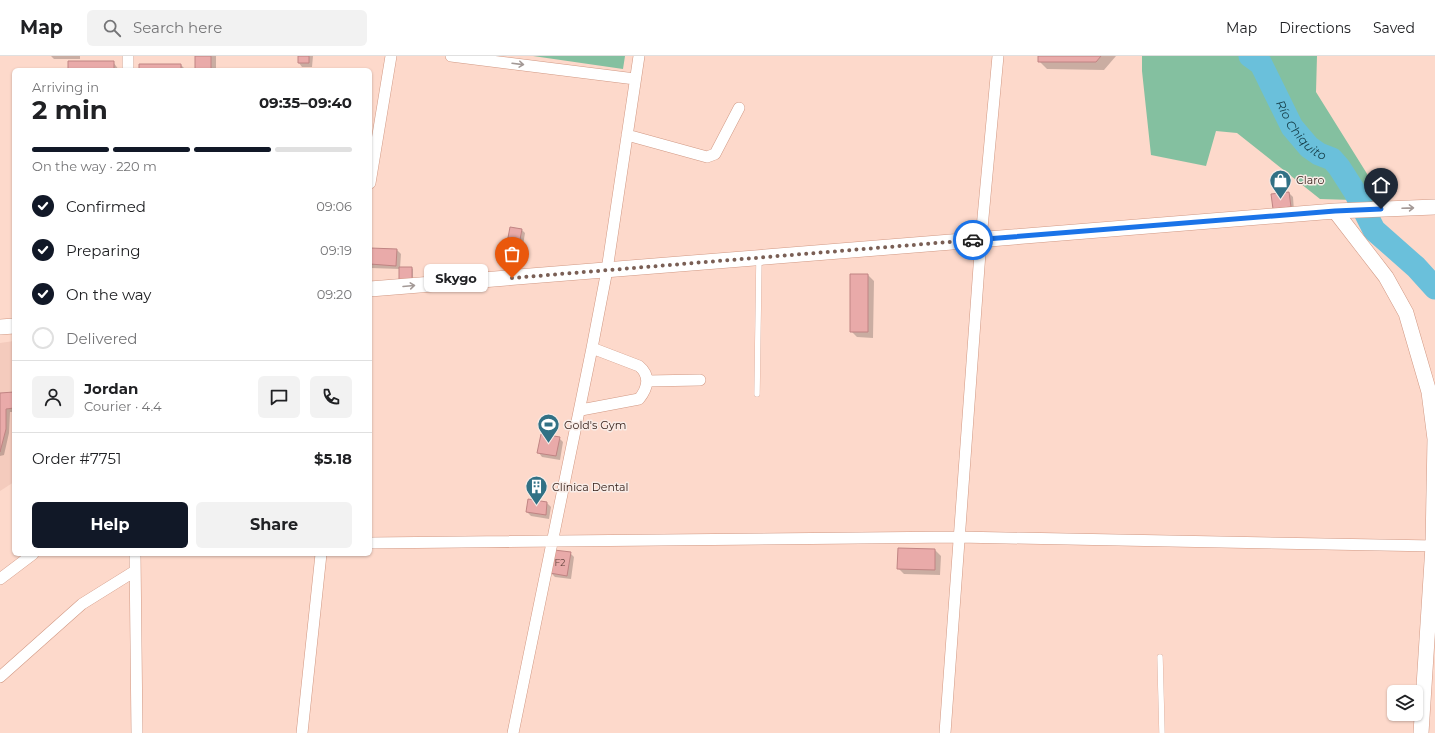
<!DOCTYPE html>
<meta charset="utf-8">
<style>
:root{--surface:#fff;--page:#f2f2f2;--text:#202124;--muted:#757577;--line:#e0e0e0;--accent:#111827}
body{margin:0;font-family:Montserrat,sans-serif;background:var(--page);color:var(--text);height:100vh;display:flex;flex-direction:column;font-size:15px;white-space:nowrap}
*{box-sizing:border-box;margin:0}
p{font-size:13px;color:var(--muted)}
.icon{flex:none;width:22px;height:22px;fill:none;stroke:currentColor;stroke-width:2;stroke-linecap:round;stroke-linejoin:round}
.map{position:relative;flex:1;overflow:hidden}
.drawer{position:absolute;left:12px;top:12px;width:360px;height:488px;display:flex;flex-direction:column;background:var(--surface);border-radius:6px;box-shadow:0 1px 3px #0004}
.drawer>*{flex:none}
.fabs{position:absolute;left:1387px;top:629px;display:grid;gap:8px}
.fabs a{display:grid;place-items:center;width:36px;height:36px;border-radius:6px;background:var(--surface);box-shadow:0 1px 3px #0004;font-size:20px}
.pin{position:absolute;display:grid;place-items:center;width:34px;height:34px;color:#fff;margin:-41px -17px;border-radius:50% 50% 50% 0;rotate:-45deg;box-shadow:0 0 4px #0007}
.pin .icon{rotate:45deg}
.courier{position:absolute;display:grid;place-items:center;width:40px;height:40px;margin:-20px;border:3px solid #1a73e8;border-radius:50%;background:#fff;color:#222;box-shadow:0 1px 5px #0007}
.bubble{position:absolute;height:28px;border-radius:6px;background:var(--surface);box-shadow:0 1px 3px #0004;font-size:13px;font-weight:700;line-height:28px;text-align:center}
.head em{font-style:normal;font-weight:700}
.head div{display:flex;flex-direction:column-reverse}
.head{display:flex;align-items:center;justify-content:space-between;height:68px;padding:0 20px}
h1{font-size:26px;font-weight:700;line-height:30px}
.bar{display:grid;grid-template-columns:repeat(4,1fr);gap:6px 4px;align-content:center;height:48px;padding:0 20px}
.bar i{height:5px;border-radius:3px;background:var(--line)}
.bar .selected{background:var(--accent)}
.bar p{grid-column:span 4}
.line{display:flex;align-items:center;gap:10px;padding:0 20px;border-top:1px solid var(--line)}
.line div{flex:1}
.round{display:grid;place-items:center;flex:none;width:42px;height:42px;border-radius:6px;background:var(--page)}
ol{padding:0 20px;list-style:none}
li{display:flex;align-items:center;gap:12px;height:44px}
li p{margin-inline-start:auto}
li .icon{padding:4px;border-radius:50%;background:var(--accent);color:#fff;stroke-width:4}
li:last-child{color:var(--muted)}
li i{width:22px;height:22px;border:2px solid var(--line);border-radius:50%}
.primary-button{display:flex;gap:8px;margin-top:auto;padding:8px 20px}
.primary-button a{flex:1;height:46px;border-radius:6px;background:var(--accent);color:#fff;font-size:16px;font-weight:700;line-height:46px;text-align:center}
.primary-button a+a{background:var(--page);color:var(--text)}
header{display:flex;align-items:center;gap:24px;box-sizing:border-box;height:56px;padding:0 20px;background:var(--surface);border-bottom:1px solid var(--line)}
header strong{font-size:19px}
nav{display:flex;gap:22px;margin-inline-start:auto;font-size:14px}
.search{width:280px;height:36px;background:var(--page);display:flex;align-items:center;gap:10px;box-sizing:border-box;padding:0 14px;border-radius:6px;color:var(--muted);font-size:15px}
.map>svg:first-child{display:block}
.built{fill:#f4cbbd}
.green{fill:#84c0a0}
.shadow{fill:#0003}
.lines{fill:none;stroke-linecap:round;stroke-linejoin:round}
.river{stroke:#6ac0db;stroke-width:23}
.building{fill:#e9aaa9;stroke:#c08483}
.lane-casing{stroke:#d19883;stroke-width:6}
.street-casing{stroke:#d19883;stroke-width:12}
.secondary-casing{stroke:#d19883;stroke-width:16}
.lane{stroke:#fff;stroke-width:5.5}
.street{stroke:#fff;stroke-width:11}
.secondary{stroke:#fff;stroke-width:15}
.oneway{stroke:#a39996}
.done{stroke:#7a5f55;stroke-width:4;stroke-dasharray:0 7.2}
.route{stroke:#1a73e8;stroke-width:5}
.labels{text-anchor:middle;stroke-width:3;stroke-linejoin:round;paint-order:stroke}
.number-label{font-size:9px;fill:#60403b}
.poi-label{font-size:11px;fill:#331d16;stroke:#f8ece7;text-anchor:start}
.water-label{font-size:12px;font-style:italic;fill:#153d48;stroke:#f8ece7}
</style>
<header>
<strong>Map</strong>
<div class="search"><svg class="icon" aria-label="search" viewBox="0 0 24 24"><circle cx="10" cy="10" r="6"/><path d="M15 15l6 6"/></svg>Search here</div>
<nav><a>Map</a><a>Directions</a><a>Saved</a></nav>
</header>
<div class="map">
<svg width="1435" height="677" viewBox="0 0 1435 677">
<rect width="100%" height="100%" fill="#fdd9cb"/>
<path class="built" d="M14,285V426L0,435V287Z"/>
<path class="green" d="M533,0H625L623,13Z
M1142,0H1317L1316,36L1384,145L1320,143L1237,77L1216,75L1206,110L1151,99L1142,15Z"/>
<path class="shadow" d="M51,0H80V3H54Z
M196,0H216V14H196Z
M299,0H313L312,11H302L299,7Z
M1039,0H1116L1104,14L1047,13L1039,5Z
M113,6L119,14H69Z
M181,9L186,14H140Z
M1289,137L1293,141L1294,155L1278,157Z
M522,174L525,177L520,208L509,207L505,203Z
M370,193L397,194L401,198L400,212H412L413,213V225L400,213L370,212Z
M868,219L874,225L873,282L857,281L851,275Z
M370,246L371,248V275H370Z
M14,337V356H10L9,377L4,399L0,400V338Z
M559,382L563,386L560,404L542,401L539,397Z
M529,444L547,447L551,451L549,463L531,460L527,456Z
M935,494L941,500L940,519L904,518L898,512Z
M570,497L574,501L571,523L555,521L551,517Z"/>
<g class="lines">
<path class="river" id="s1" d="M1250,0L1261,8L1292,71L1309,91L1319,98L1332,103L1339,111L1355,136L1374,174L1416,211L1435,232"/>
</g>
<path class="building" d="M195,0H211V14H195Z
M298,0H309V7H298Z
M1038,0H1101L1096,6H1038Z
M68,5H114V14H68Z
M139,8H181V14H139Z
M1289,136L1291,151L1273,153L1271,138Z
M510,171L522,173L516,205L504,203Z
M370,192L397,193L396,210L370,208Z
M399,211H412V224H399Z
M850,218H868V276H850Z
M14,336V352L6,353V373L0,396V337Z
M541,378L560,381L556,400L537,397Z
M528,443L547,446L546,459L526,456Z
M898,492L935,493V514L897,513Z
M554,494L571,496L567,520L550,517Z"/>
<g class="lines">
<defs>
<path id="lane" d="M757,338L759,202
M1160,601L1162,677"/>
<path id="street" d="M128,0V14
M451,0L635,23
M627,79L707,101L715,98L739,52
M370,127L391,0
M648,325L700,324
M581,354L639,343C648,332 651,320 639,310L592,292
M370,487L958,481L1435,490
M135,498L137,677
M0,523L33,498
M0,621L82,548L135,515
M302,677L321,498
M513,677L592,292L607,214L639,0
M945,677L981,183L998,0"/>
<path id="secondary" d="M1335,155L1386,221L1406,257L1429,336L1435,383L1433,490L1421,677
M370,233L1335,155L1435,151
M0,271L14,270"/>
</defs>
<use href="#lane" class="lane-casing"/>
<use href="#street" class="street-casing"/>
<use href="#secondary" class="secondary-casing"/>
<use href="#lane" class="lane"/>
<use href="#street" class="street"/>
<use href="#secondary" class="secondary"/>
</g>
<defs><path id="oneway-shaft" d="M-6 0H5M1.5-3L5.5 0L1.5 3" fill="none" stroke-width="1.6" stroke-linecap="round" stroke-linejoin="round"/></defs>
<g class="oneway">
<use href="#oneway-shaft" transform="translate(518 8) rotate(7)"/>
<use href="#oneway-shaft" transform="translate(1408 152) rotate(-2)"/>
<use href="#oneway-shaft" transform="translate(409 230) rotate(-5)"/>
</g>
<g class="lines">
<path class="done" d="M512,222L973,184"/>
<path class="route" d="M973,184L1335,155L1381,153"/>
</g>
<defs>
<symbol id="shop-pin" viewBox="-11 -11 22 30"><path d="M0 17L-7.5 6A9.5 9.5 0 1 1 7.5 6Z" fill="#317185" stroke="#f8ece7"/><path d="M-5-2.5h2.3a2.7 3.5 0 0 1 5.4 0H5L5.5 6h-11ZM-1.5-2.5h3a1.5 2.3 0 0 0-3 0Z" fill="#fff"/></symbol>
<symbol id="stadium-pin" viewBox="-11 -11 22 30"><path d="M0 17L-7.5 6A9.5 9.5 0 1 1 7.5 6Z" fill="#317185" stroke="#f8ece7"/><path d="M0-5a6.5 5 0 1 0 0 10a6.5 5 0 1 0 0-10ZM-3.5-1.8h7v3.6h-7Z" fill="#fff"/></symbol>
<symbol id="building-pin" viewBox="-11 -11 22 30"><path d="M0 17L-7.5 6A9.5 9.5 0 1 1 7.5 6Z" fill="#317185" stroke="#f8ece7"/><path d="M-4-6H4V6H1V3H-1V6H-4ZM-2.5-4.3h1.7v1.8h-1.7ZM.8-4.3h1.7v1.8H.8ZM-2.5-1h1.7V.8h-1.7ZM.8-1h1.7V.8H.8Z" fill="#fff"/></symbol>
</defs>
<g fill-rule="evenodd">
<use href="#shop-pin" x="1268" y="112" width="25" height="34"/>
<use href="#stadium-pin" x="536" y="356" width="25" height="34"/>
<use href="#building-pin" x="524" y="418" width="25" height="34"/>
</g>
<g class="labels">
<g class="number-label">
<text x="560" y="510">F2</text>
</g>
<g class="poi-label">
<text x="1296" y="128">Claro</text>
<text x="564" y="373">Gold's Gym</text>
<text x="552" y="435">Clínica Dental</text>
</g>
<g class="water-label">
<text dy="4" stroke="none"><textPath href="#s1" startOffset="92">Río Chiquito</textPath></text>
</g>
</g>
</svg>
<div class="fabs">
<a><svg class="icon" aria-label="layers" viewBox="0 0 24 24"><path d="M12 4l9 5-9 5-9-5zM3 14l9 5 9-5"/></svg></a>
</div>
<div class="pin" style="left:512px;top:222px;background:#ea580c"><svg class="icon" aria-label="bag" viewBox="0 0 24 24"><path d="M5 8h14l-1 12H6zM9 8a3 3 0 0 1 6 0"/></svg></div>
<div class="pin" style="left:1381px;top:153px;background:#1f2937"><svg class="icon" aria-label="home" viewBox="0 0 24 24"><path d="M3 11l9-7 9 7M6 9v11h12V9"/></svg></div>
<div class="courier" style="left:973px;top:184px"><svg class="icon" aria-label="car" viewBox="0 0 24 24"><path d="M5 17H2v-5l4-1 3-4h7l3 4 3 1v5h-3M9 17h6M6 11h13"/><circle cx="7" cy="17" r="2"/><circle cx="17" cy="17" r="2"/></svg></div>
<div class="bubble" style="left:424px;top:208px;width:64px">Skygo</div>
<section class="drawer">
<div class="head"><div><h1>2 min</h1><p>Arriving in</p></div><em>09:35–09:40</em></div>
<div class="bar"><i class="selected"></i><i class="selected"></i><i class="selected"></i><i></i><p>On the way · 220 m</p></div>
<ol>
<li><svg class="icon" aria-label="check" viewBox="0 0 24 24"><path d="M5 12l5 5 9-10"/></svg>Confirmed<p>09:06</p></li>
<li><svg class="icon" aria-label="check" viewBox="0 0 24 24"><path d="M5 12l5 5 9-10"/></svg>Preparing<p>09:19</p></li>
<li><svg class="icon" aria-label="check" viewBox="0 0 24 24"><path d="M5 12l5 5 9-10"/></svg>On the way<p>09:20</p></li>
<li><i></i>Delivered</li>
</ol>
<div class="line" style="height:72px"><a class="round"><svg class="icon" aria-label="person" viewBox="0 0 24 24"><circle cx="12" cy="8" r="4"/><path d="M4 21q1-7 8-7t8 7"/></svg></a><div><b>Jordan</b><p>Courier · 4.4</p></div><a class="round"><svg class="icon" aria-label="chat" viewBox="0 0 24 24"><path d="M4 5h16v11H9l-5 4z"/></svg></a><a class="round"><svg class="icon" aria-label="phone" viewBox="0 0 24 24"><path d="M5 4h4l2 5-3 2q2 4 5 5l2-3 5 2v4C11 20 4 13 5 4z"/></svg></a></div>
<div class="line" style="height:52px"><div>Order #7751</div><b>$5.18</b></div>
<div class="primary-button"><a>Help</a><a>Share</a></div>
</section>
</div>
